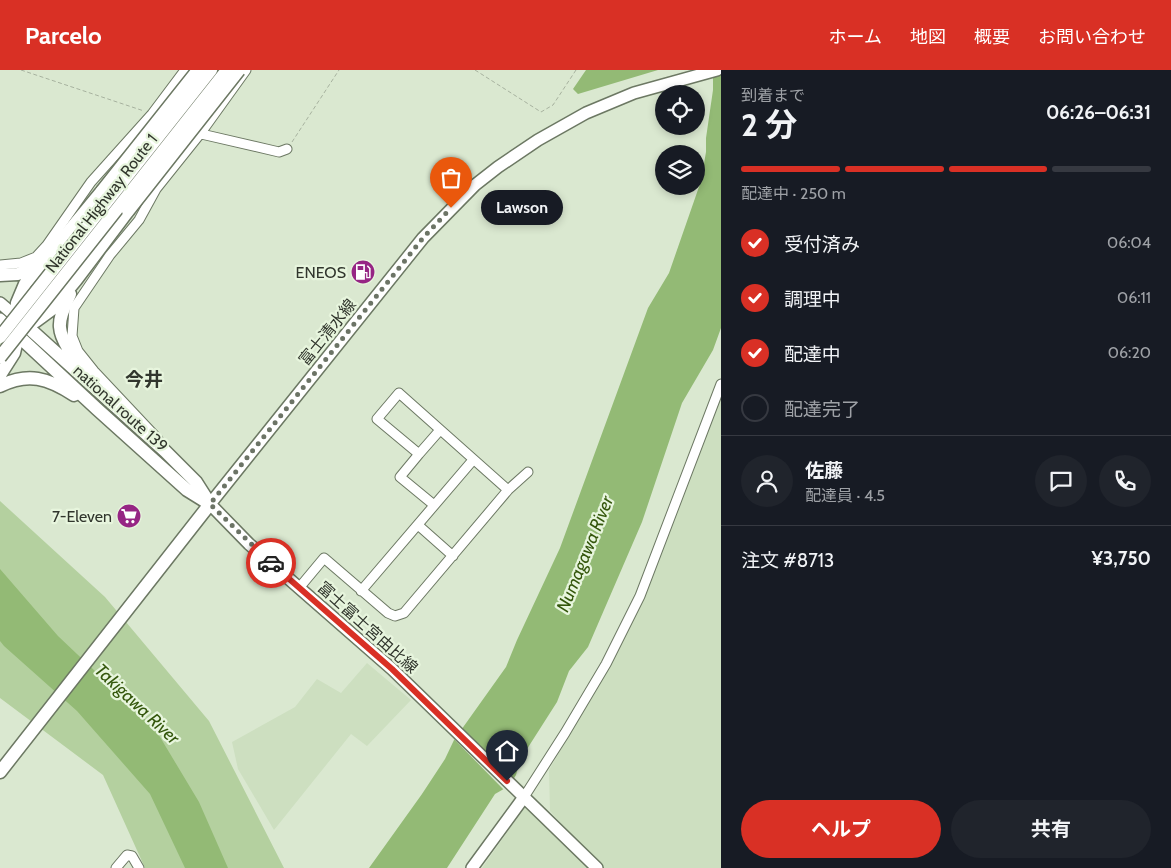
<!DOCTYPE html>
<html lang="ja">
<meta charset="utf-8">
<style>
:root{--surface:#171b24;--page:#20242c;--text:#f1f3f6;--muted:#9ea1a6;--line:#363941;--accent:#d93025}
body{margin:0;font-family:Cabin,"Noto Sans JP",sans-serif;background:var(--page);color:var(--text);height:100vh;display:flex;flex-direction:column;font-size:19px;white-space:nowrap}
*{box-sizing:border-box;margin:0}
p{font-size:16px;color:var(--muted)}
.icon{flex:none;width:28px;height:28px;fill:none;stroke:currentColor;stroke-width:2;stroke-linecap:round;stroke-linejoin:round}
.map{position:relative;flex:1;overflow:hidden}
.sheet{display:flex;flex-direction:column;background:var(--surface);width:450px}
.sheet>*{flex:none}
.fabs{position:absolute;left:655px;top:15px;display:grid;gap:10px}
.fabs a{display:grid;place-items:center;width:50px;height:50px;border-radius:50%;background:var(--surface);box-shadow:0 2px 8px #0003;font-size:25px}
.pin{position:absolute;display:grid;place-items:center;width:42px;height:42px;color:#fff;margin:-51px -21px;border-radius:50% 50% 50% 0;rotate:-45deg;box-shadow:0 0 5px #0007}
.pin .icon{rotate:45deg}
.courier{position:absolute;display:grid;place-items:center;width:50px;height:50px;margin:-25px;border:4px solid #d93025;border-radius:50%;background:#fff;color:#222;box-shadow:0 1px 6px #0007}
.bubble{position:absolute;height:35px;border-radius:18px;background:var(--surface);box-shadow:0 2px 8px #0003;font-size:16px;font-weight:700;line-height:35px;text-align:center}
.headline em{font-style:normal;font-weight:700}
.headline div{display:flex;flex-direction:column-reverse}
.headline{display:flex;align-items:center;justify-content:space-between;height:85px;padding:0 20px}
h1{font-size:32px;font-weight:700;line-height:38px}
.bar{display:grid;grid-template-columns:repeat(4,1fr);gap:8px 5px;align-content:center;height:60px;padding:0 20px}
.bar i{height:6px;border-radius:4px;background:var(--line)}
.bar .active{background:var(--accent)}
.bar p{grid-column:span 4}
.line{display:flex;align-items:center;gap:12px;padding:0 20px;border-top:1px solid var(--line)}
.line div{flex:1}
.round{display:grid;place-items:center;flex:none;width:52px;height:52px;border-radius:26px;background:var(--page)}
ol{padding:0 20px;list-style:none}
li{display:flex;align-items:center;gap:15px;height:55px}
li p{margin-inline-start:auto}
li .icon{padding:5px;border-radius:50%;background:var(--accent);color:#fff;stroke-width:4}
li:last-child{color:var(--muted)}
li i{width:28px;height:28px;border:2px solid var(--line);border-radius:50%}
.button{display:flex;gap:10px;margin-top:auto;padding:10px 20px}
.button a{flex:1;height:58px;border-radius:30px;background:var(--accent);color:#fff;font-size:20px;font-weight:700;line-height:58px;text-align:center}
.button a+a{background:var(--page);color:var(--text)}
header{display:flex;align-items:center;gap:30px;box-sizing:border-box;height:70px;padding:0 25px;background:var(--accent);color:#fff}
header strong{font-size:24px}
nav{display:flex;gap:28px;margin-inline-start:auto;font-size:18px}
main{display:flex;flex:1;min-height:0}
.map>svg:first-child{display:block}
.built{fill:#cddfc0}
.green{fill:#b4d09f}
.water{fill:#93ba75}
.pier{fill:#dae8d0}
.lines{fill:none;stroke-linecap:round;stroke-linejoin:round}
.minor-casing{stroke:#6c7863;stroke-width:11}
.major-casing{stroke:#6c7863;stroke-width:14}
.highway-casing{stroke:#6c7863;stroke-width:15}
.path{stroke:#a7b29f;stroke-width:1;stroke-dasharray:4 2.5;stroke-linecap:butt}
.minor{stroke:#fff;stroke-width:9}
.major{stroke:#fff;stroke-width:11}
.highway{stroke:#fff;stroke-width:12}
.highway-bridge-casing{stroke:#6c7863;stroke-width:15;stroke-linecap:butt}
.highway-bridge{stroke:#fff;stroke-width:12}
.done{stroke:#6c7466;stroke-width:5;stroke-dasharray:0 9}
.route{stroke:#d93025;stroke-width:6}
.labels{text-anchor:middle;stroke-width:4.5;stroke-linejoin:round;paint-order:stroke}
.street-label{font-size:16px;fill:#31362d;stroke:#e7f5dd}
.poi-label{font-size:16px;fill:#31362d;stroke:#e7f5dd;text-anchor:end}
.water-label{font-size:18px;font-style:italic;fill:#34570c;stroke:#e7f5dd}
.quarter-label{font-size:19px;font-weight:bold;fill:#31362d;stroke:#e7f5dd}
</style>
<header>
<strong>Parcelo</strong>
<nav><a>ホーム</a><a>地図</a><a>概要</a><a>お問い合わせ</a></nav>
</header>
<main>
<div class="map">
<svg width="721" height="798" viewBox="0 0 721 798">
<rect width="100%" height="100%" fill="#dae8d0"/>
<path class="built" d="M721,322V798H602L550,741L549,700L605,603Z
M367,593L411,630L367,676L351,664L274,760L238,699L232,672L295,637L317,609L341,623Z
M525,737L589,798H482Z"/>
<path class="green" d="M0,431L105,527L209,651L284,798H145L103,705L0,628Z"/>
<path class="water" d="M586,0H658L578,24L573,19Z
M713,0H721V258L713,280L682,333L642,452L588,577L569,601L557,632L520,690L516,705L509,716L495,724L447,798H369L422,724L445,689L454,670L506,597L517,570L560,478L648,238L669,203L701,111L706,82V68L713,20Z
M0,499L58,566L154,657L199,732L228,798H185L150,724L77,641L4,576L0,571Z"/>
<path class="pier" d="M460,657L515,711L511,718L505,721L454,669Z"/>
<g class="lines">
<defs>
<path id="minor" d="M197,63L279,82L287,79
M0,195L21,193L36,187L47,175L91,112L152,44L185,0
M440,360L419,384L377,349L399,323L508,420
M158,369L94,301L78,281L72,266L74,238L110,185L139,150L156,119L200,64L246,0
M419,384L400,407L434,435
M418,455L453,486
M299,518L324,488L388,543L395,546L404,543L508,420L528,402
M361,521L473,390
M524,727L565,663L606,594L640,526L721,314
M116,798L127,785L132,786L139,798"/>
<path id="major" d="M0,233L21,251
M0,249L13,261
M472,798L524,727
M597,798L392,599L249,474L210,434L423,168L475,115L498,97L538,70L586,43L634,23L717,0"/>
<path id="highway" d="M0,205L18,204L38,196
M70,224C66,234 59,246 60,257C61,273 78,292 87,304
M15,251L17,233L25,214L102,121
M21,251L165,381L196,412L210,434
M23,257L36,251L51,240L76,210L128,141
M13,261L97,339L187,420L208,433
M0,305L14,283L19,261
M0,316C28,302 48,308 74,325
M0,702L210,434"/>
</defs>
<use href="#minor" class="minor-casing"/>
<use href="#major" class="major-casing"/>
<use href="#highway" class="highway-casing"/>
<path class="path" d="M21,0L144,41
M475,0L541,42L553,35L576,0
M292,72L339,0"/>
<use href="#minor" class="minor"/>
<use href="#major" class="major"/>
<use href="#highway" class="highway"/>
<defs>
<path id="highway-bridge" d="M102,121L198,0
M128,141L239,0
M0,267L211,0
M0,287L227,0"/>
</defs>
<use href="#highway-bridge" class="highway-bridge-casing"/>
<use href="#highway-bridge" class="highway-bridge"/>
</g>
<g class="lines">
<path class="done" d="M271,493L210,434L423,168L451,138"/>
<path class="route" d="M271,493L392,599L507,711"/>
</g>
<defs>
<symbol id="fuel-disc" viewBox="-11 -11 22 22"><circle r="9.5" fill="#962584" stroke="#e7f5dd"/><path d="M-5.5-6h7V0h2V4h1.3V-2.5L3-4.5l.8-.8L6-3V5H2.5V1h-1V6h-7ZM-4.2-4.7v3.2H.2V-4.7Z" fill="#fff"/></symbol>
<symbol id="supermarket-disc" viewBox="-11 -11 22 22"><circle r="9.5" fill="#962584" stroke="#e7f5dd"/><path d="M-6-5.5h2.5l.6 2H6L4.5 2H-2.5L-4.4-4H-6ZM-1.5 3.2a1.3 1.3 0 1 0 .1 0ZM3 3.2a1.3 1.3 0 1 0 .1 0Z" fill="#fff"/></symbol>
</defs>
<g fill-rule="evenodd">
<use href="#fuel-disc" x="349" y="188" width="28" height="28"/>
<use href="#supermarket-disc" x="115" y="432" width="28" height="28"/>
</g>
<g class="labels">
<g class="street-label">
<text transform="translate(101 133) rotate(-52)" y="6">National Highway Route 1</text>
<text transform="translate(327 262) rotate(-51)" y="6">富士清水線</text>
<text transform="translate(121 338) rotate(42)" y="6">national route 139</text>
<text transform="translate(368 557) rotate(42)" y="6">富士富士宮由比線</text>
</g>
<g class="poi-label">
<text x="346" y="208">ENEOS</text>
<text x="112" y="452">7-Eleven</text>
</g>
<g class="water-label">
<text transform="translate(585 484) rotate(-68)" y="6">Numagawa River</text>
<text transform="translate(137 634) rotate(43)" y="6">Takigawa River</text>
</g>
<g class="quarter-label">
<text x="144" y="316">今井</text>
</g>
</g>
</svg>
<div class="fabs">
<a><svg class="icon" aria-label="locate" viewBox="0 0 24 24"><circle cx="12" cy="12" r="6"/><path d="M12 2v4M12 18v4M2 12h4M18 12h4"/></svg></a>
<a><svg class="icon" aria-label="layers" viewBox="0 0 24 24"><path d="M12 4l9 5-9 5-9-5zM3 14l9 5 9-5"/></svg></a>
</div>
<div class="pin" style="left:451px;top:138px;background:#ea580c"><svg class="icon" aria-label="bag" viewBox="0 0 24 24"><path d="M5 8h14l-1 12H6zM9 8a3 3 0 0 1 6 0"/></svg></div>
<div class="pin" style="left:507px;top:711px;background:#1f2937"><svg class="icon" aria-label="home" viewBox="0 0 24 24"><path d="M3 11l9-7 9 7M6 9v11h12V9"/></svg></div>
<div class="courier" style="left:271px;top:493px"><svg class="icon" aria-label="car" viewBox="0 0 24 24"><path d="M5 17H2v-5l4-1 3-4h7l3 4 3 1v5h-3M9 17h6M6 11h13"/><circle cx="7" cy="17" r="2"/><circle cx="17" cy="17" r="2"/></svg></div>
<div class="bubble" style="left:481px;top:120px;width:82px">Lawson</div>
</div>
<section class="sheet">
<div class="headline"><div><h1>2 分</h1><p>到着まで</p></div><em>06:26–06:31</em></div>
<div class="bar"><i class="active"></i><i class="active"></i><i class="active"></i><i></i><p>配達中 · 250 m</p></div>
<ol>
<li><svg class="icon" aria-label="check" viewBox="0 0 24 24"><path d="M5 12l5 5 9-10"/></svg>受付済み<p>06:04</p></li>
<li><svg class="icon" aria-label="check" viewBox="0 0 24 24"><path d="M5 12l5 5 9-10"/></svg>調理中<p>06:11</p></li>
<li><svg class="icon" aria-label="check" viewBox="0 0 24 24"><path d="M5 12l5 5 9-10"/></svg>配達中<p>06:20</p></li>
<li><i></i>配達完了</li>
</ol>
<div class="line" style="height:90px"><a class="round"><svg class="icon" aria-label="person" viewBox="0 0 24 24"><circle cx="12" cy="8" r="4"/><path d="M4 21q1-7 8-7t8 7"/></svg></a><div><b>佐藤</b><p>配達員 · 4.5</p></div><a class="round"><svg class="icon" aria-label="chat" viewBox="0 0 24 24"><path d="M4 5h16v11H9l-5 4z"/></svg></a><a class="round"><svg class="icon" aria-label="phone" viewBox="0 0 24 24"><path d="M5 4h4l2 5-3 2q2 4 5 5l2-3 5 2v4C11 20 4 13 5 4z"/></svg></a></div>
<div class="line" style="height:65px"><div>注文 #8713</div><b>¥3,750</b></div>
<div class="button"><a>ヘルプ</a><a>共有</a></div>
</section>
</main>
